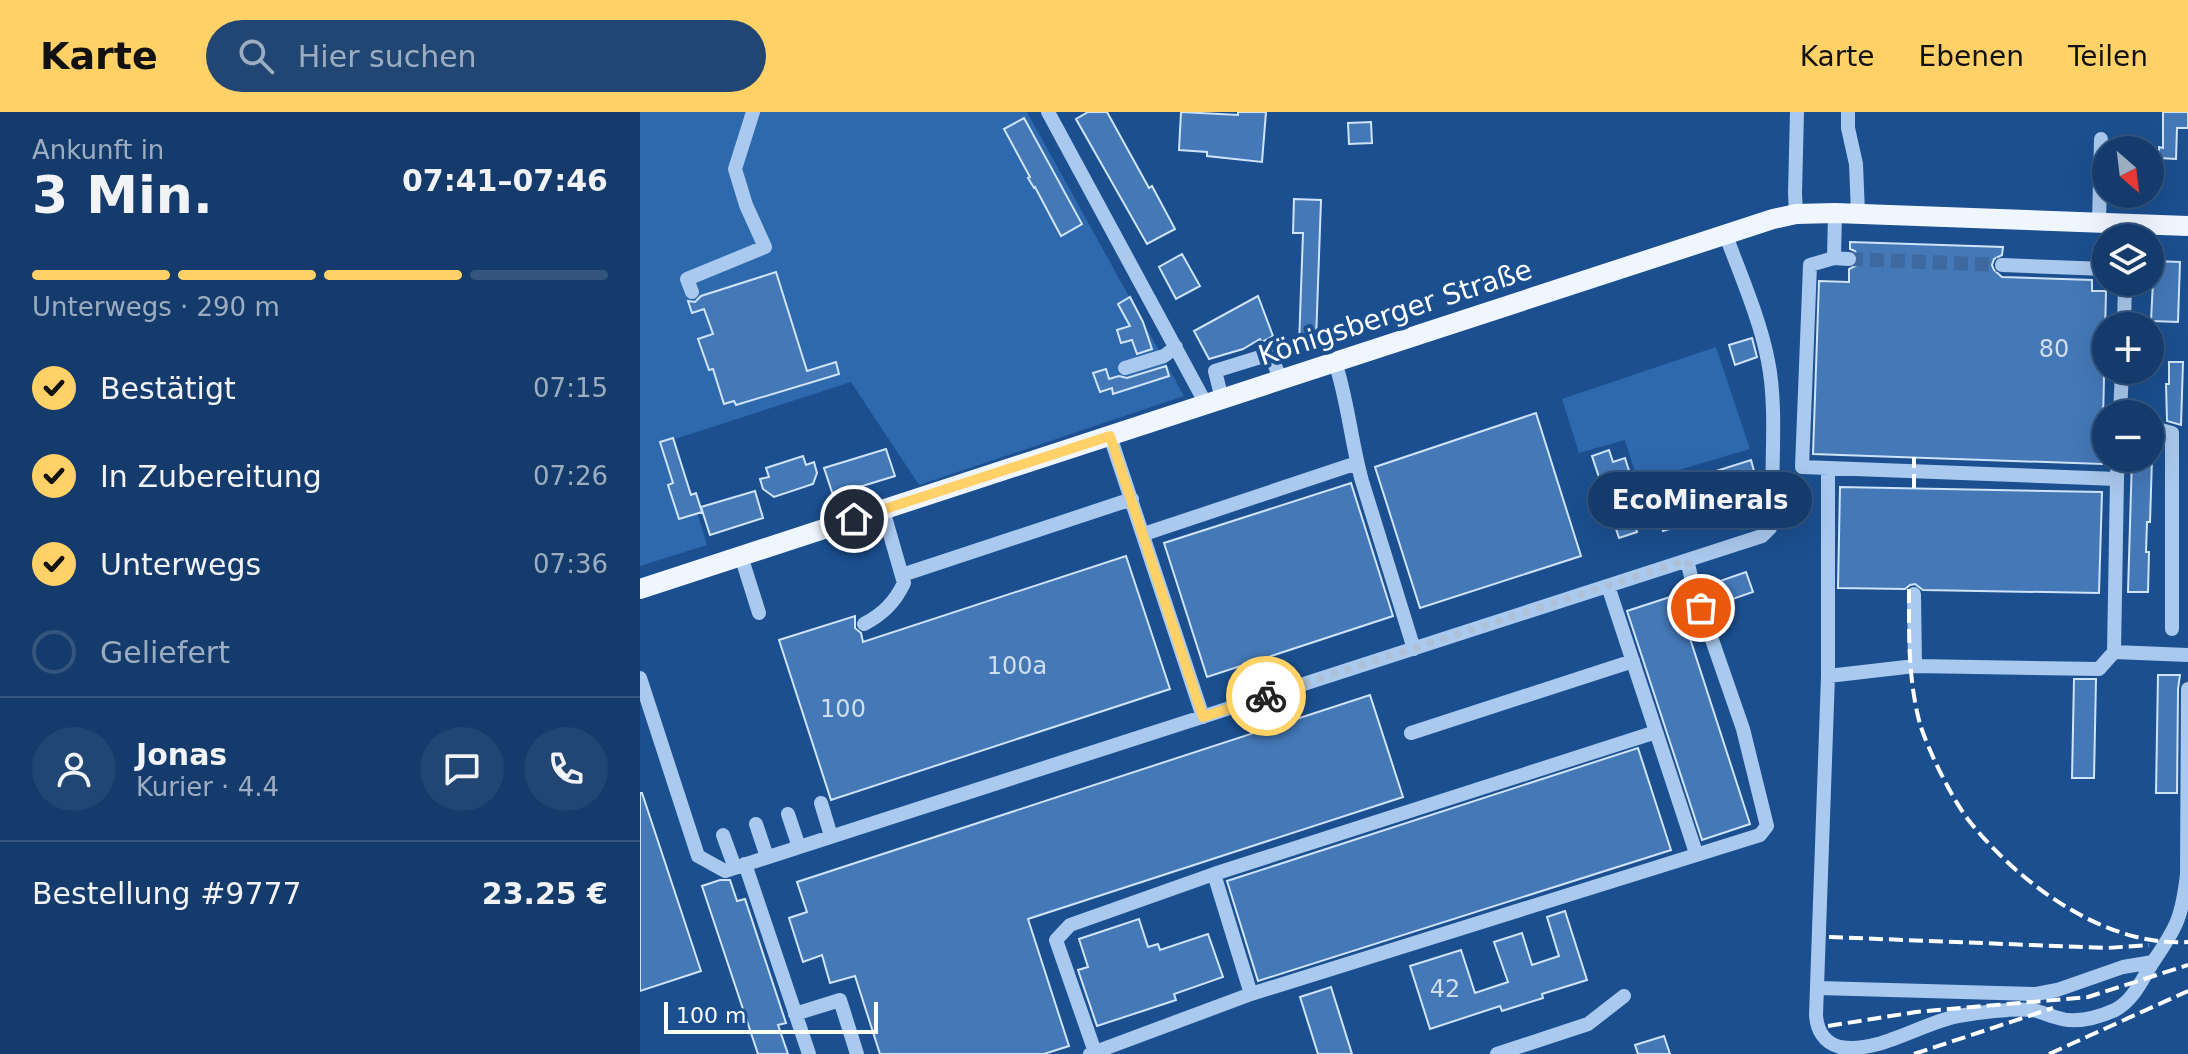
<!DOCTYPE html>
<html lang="de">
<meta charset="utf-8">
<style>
:root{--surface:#143b6b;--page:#214673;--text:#f1f3f6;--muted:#9dadc1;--line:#33557e;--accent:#ffd166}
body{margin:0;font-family:"DejaVu Sans",sans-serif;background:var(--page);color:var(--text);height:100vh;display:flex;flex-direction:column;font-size:30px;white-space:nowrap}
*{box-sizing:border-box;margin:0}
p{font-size:26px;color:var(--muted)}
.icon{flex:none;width:44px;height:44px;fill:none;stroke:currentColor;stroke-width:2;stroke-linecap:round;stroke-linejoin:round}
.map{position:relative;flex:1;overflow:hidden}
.side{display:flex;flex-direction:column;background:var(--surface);width:640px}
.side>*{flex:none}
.needle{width:52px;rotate:152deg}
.controls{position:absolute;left:1452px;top:24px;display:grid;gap:16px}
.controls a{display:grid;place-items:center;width:72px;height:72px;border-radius:50%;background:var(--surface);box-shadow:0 8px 32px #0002,0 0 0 2px var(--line);font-size:40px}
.scale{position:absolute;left:24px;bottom:20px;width:214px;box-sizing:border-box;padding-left:8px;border:4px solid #fff;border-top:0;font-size:22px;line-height:28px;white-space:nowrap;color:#fff;-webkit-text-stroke:6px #1b4f8f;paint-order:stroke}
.pin{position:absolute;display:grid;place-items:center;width:68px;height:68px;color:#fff;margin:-34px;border:4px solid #fff;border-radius:50%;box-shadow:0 2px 8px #0007}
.courier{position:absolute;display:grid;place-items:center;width:80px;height:80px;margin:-40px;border:6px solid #ffd166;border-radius:50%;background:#fff;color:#222;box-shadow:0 2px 10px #0007}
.bubble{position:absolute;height:56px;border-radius:28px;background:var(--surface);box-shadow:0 8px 32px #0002,0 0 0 2px var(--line);font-size:26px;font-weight:700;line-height:56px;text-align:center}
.summary em{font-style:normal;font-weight:700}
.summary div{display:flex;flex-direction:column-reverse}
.summary{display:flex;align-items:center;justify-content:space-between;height:136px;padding:0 32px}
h1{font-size:52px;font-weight:700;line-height:60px}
.bar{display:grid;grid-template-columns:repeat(4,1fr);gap:12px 8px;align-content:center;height:96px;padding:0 32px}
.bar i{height:10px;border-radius:6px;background:var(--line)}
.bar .on{background:var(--accent)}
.bar p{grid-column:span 4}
.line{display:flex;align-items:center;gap:20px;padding:0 32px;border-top:2px solid var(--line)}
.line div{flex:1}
.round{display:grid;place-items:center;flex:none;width:84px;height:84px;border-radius:42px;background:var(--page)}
ol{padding:0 32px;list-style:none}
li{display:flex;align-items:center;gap:24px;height:88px}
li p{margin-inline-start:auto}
li .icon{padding:8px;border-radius:50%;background:var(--accent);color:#111;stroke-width:4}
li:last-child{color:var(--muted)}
li i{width:44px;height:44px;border:4px solid var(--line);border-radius:50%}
header{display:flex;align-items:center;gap:48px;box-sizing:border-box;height:112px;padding:0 40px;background:var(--accent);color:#111}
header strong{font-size:38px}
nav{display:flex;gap:44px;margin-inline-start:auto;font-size:28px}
.search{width:560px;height:72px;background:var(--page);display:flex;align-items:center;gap:20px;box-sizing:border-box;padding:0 28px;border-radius:44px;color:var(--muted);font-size:30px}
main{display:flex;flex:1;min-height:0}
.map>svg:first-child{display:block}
.green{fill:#2e69ad}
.building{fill:#4478b7;stroke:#cfe3fa;stroke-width:2}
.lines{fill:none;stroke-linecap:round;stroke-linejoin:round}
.minor-tunnel{stroke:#3d69a0;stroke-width:14;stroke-dasharray:14 7;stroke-linecap:butt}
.minor{stroke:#a9c9ee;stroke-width:14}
.major{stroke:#f0f6ff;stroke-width:20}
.rail{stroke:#fff;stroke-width:4;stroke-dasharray:14 6;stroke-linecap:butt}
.done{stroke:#afc1d8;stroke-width:8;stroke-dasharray:0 14.4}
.route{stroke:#ffd166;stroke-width:10}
.labels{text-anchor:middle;stroke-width:8;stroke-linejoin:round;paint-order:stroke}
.number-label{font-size:24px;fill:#d0dded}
.street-label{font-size:28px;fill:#fff;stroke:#1b4f8f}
</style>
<header>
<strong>Karte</strong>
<div class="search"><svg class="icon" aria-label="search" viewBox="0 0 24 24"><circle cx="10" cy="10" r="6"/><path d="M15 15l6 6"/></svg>Hier suchen</div>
<nav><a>Karte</a><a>Ebenen</a><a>Teilen</a></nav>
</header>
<main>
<section class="side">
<div class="summary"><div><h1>3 Min.</h1><p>Ankunft in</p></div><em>07:41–07:46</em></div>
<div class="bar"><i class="on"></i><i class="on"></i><i class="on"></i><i></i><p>Unterwegs · 290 m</p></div>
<ol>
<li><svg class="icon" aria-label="check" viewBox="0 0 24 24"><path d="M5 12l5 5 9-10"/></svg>Bestätigt<p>07:15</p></li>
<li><svg class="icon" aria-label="check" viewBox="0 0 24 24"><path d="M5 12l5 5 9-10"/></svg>In Zubereitung<p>07:26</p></li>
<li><svg class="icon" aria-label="check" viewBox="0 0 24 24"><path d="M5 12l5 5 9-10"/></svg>Unterwegs<p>07:36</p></li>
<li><i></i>Geliefert</li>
</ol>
<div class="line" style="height:144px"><a class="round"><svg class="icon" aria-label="person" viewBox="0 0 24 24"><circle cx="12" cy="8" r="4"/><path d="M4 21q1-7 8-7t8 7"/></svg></a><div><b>Jonas</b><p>Kurier · 4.4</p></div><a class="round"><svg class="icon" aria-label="chat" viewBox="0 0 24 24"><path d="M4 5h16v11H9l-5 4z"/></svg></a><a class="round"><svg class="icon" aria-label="phone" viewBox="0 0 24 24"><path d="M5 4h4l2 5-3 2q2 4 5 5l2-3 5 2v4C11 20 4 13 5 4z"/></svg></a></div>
<div class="line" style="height:104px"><div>Bestellung #9777</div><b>23.25 €</b></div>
</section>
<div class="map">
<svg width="1548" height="942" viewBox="0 0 1548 942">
<rect width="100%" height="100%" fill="#1b4f8f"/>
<path class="green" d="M0,0H387L544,284L279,373L211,270L35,327L67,433L0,454Z
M1076,235L1110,337L998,370L985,328L939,341L922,287Z"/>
<path class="building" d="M448,0H467L509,76L512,74L535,117L507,132L436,7Z
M541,0L598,3V0H626L622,50L567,44V40L539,38Z
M1523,0H1548V16H1537L1536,47L1519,46V35L1523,36Z
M384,6L442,112L421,124L395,75L394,76L388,66L390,65L364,17Z
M731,10L732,31L709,32L708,11Z
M654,87L681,88L676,228L659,233L663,121H653Z
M1210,130L1363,135L1362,143L1354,147L1352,153L1354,158L1362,165L1452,168V179H1466L1462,352L1173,342L1179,169L1209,170V157L1217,153L1219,147L1215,139L1210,137Z
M542,142L560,174L536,187L519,155Z
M1514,149L1540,150L1538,210L1511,209Z
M136,160L167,259L196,250L199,262L96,293L94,289L84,292L73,257L69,258L58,227L73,222L64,197L52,201L48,189L55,190L61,184Z
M618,184L633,224L622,230L620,227L603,237L569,247L554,219Z
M490,185L503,210L512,237L497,242L492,228L481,231L477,218L490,214L478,192Z
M1112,226L1117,245L1095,253L1089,233Z
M1529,250H1543L1541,313L1527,309L1526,272H1529Z
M526,254L529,264L473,282L472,276L460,280L453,261L466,257L469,267L479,264L487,266Z
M896,301L941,444L780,496L735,355Z
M33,326L51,383L56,381L62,400L39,407L28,373L33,371L20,330Z
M246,337L255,364L193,383L184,356Z
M969,338L973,350L985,346L997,384L1111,348L1122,388L1107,393L1105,386L1077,395L1078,398L1067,402L1066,399L1037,408L1039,414L1023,419L1018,405L995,413L997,420L979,426L952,344Z
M163,344L166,353L174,350L177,361L173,372L134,385L123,377L120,367L129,365L126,356Z
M1492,346H1512L1510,410H1507L1506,440H1509L1508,480H1488Z
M711,371L753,504L567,565L524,431Z
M1200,375L1462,380L1459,481L1283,478L1275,472L1270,473L1265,477L1198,476Z
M115,379L123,406L70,423L61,395Z
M486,444L530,577L191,688L139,528L215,504V516L221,521L223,530Z
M1106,460L1113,480L1084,490L1077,470Z
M1036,483L1110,712L1062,728L987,499Z
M1518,563H1540L1538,577L1537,681H1516Z
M1434,567H1456L1454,666H1432Z
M730,583L763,685L388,807L429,934L404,942H240L215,864L190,871L182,843L163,850L149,806L167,800L157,770Z
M998,636L1031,738L618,869L587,769Z
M0,681H2L61,859L0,879Z
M80,768H90L97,789L105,787L146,911L138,913L148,942H118L62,774Z
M925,799L947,868L902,882L903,886L862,899L860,894L790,917L770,854L821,838L835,881L868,870L854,830L882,821L892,853L919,844L907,805Z
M499,807L508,835L518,832L520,838L568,822L583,865L534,882L536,888L457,914L438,858L448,855L439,827Z
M691,875L712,942H678L660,885Z
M1024,924L1030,942H998L995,933Z"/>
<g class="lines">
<path class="minor-tunnel" d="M1209,147L1362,153"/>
<path class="minor" d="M408,0L566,292
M1208,0V16L1216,52L1218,101
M1195,101L1194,146L1209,147
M1156,102L1155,81L1157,0
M1459,111L1461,27
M1194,146L1170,153L1162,355L1477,367L1478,346
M1362,153L1466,157
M52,180L47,167L125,135L106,93L95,57L113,0
M1484,214L1485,170
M695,250C708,289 711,330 722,369L774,537
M485,256L524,244L536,235
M582,287L575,259L630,242L641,268
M1480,302L1482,258
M1510,315L1532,321V517
M470,324L563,605
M1188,356V564L1176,903C1177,918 1184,931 1200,935C1238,942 1281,911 1318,904C1337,901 1372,896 1392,898C1400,899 1407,903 1415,905C1434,912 1457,906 1475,898C1494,888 1502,867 1513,850
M1477,367L1474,540L1548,543
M504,422L717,351
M101,444L119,501
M262,463L492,387
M968,474L1056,741
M1274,482L1275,554
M224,512C243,502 255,490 264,471L243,398
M1188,564L1275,554L1459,557L1474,540
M0,566L58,744L85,759L1122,424L1130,416L1133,409C1130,358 1138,298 1128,249C1120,207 1100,162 1085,121
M771,621L993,549
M181,691L191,724
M148,702L159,735
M116,712L127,745
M83,723L95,756
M105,752L169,942
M574,762L611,882
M1178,876L1396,882L1417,878L1483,855L1513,850C1537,815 1542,805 1547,762L1548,577
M155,902L200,888L217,942
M455,940L416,828L430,813L574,762L1016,620
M450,942L611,882L1120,723L1127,714L1103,617L1053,473L1047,448
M857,942L948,912L984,884"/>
<path class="major" d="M0,477L1133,107L1156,102L1195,101L1548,114"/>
<path class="rail" d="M1274,376V345
M1269,477C1269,522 1268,568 1280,612C1288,638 1313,689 1330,710C1380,772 1465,835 1548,830
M1189,825L1467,836L1509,833
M1188,914L1276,900L1448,885L1548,853
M1274,942L1413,896
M1409,942L1548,879"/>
</g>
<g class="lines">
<path class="done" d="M626,584L1047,448L1061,496"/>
<path class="route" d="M214,407L470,324L563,605L626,584"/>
</g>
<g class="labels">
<g class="number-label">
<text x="1414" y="245">80</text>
<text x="377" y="562">100a</text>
<text x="203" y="605">100</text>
<text x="805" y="885">42</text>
</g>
<g class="street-label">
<text transform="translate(755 200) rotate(-18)" y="10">Königsberger Straße</text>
</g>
</g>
</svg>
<div class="controls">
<a><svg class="needle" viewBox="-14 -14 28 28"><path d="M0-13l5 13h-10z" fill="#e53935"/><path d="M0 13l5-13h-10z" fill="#9dadc1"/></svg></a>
<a><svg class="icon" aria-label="layers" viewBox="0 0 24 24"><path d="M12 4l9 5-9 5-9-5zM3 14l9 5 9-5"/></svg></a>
<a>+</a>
<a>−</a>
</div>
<div class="scale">100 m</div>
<div class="pin" style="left:1061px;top:496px;background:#ea580c"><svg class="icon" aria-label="bag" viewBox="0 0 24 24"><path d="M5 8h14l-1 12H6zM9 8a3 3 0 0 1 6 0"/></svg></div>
<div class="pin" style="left:214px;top:407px;background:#1f2937"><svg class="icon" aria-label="home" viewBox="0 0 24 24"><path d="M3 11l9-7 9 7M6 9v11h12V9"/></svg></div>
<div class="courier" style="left:626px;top:584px"><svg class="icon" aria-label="bike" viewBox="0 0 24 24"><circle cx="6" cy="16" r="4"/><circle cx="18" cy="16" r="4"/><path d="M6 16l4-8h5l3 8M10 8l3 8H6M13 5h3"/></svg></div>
<div class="bubble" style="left:948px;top:360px;width:224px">EcoMinerals</div>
</div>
</main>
